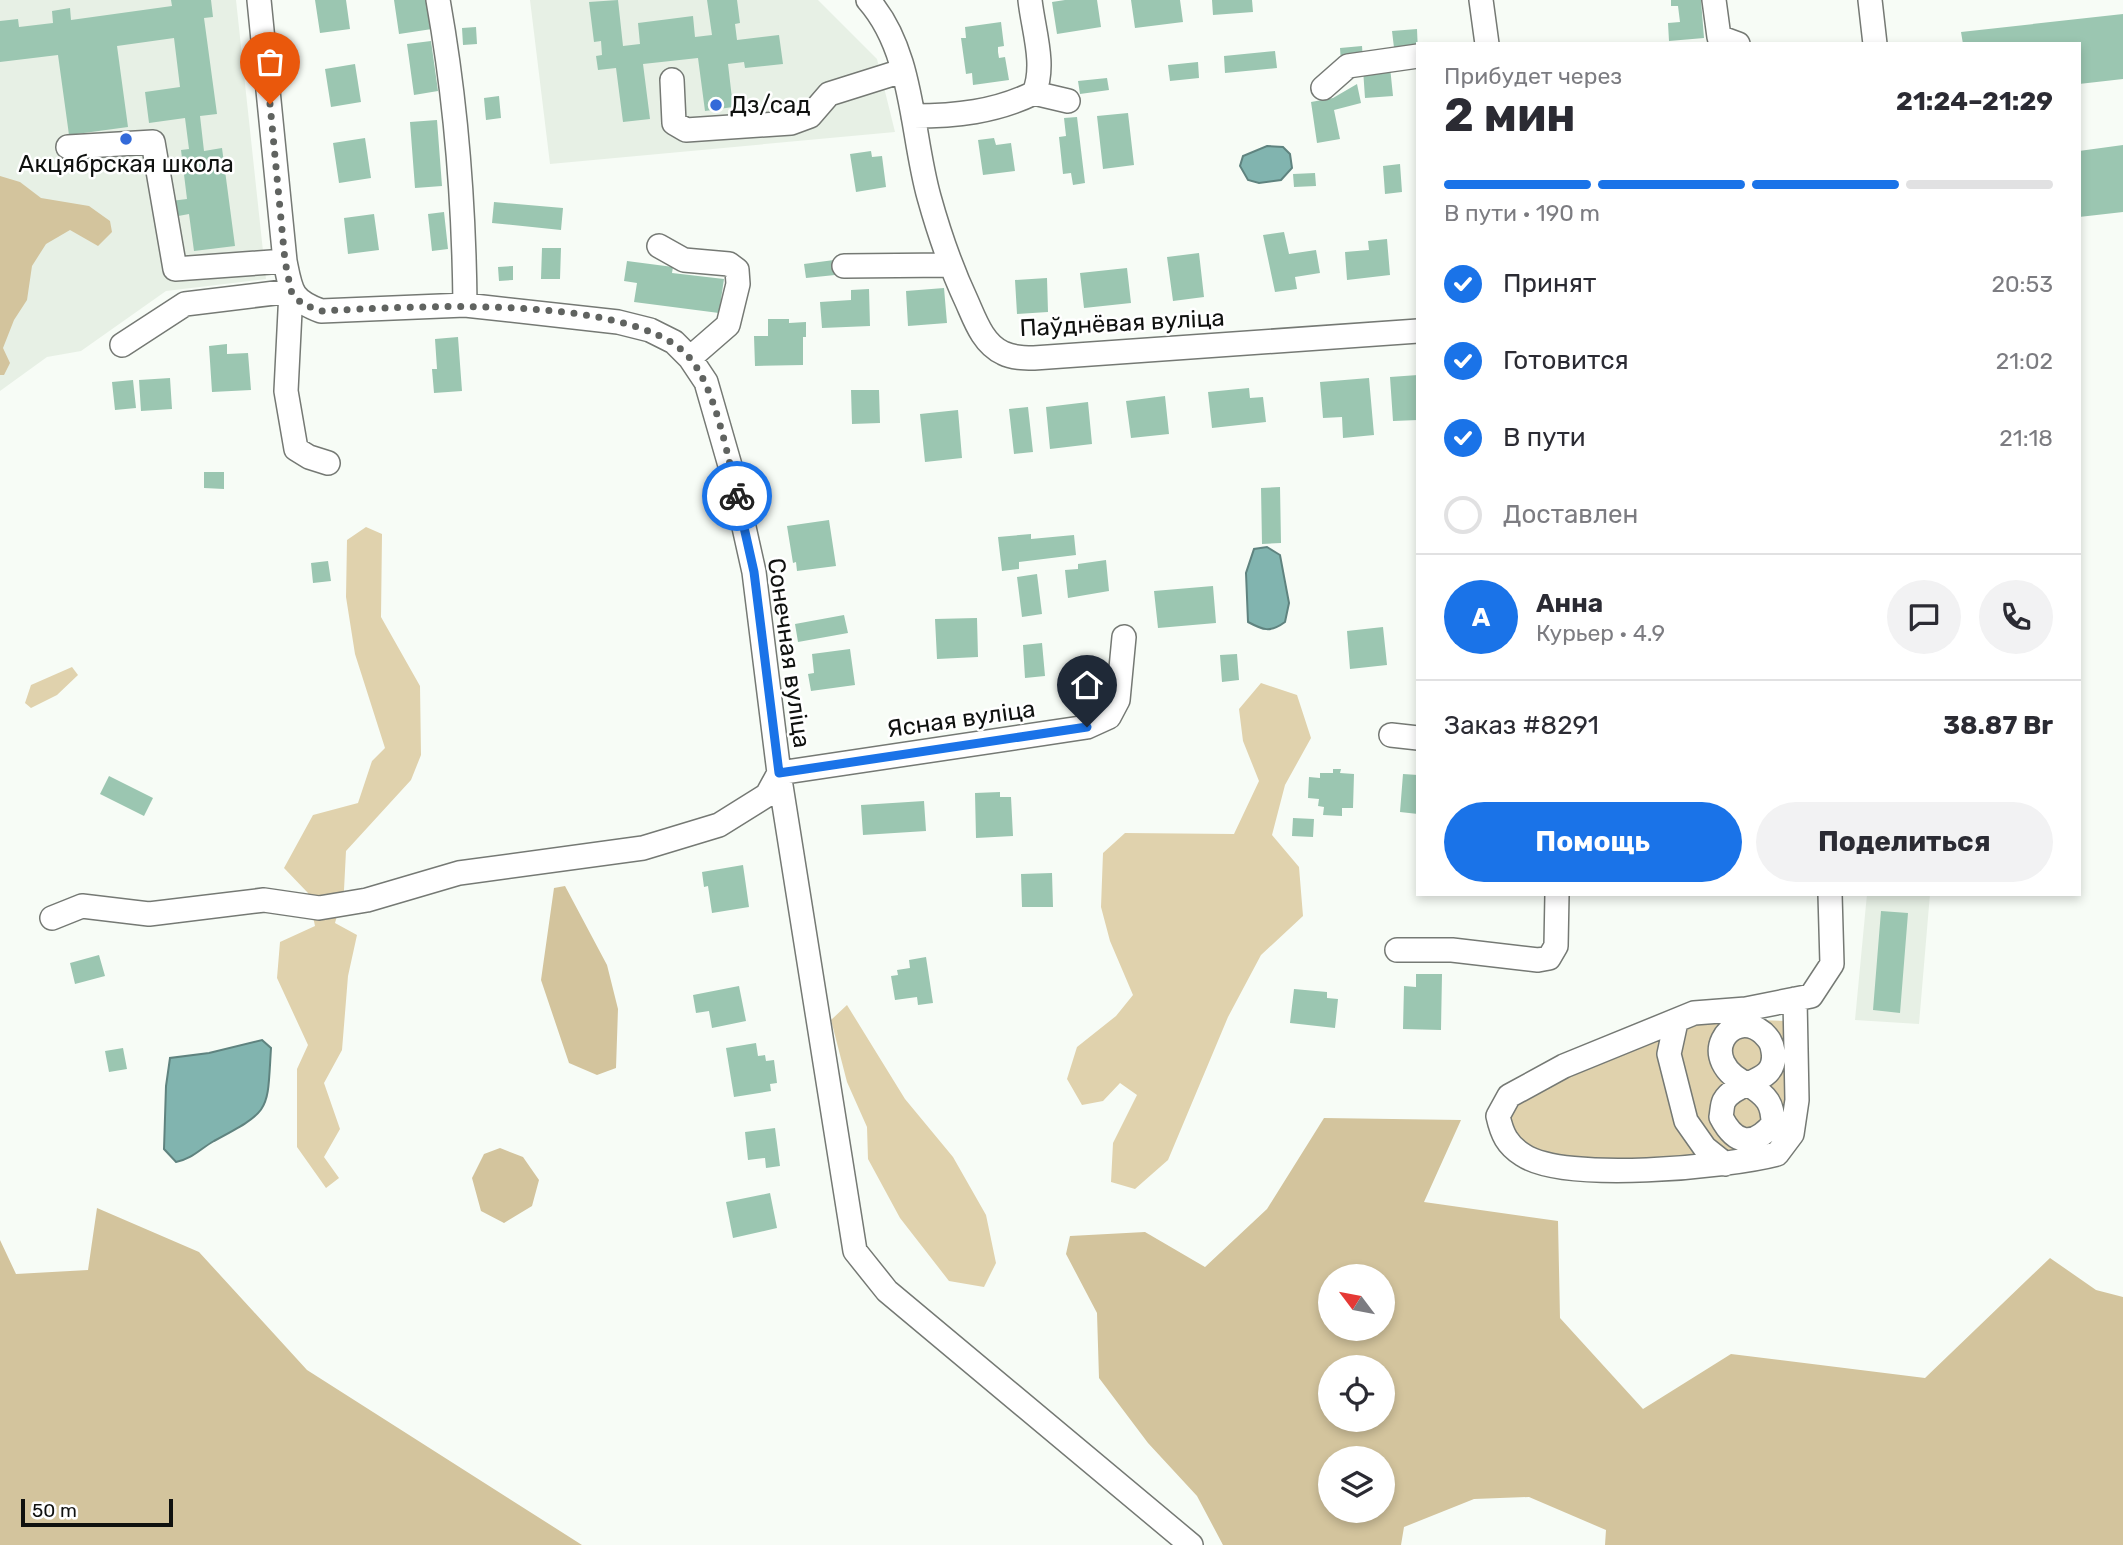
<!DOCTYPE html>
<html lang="ru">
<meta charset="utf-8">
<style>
:root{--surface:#fff;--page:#f2f2f3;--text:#2b2b33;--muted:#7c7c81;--line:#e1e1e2;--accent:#1a73e8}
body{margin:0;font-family:Rubik,sans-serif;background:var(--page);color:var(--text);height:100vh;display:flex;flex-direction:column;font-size:26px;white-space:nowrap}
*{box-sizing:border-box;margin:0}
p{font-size:23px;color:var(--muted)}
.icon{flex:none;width:38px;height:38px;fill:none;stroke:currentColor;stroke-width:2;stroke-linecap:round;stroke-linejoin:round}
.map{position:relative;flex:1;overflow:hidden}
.panel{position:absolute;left:1416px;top:42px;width:665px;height:854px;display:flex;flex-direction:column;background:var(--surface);border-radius:0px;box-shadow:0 4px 10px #0003}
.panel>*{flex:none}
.needle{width:46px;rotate:302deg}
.buttons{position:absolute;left:1318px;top:1264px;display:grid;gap:14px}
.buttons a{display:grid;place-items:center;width:77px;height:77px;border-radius:50%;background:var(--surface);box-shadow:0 4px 10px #0003;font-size:35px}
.scale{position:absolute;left:21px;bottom:18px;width:152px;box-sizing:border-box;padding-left:7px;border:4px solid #0f110f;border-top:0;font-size:19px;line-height:24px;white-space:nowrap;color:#0f110f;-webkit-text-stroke:5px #fff;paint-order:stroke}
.pin{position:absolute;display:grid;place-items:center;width:60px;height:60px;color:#fff;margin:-72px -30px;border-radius:50% 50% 50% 0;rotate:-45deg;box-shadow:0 0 7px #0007}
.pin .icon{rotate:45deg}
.courier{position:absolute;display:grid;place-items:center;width:70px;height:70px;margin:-35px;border:5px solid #1a73e8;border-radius:50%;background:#fff;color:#222;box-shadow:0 2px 9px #0007}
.head em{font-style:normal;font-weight:700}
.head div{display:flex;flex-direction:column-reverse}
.head{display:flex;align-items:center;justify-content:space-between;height:119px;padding:0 28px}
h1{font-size:46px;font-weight:700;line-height:52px}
.bar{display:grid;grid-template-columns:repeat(4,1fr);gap:10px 7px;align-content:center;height:84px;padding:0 28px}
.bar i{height:9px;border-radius:5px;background:var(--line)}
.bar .current{background:var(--accent)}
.bar p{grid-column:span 4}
.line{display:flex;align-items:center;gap:18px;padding:0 28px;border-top:2px solid var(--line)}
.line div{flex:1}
.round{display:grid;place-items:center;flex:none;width:74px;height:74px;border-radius:37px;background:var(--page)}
ol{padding:0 28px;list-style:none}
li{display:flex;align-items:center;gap:21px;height:77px}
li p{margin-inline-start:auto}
li .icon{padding:7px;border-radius:50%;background:var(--accent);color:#fff;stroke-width:4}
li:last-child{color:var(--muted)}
li i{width:38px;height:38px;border:4px solid var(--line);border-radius:50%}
.cta{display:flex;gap:14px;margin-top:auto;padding:14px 28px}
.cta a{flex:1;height:80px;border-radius:42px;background:var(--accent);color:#fff;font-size:28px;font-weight:700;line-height:80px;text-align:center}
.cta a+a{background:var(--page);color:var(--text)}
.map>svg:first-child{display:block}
.built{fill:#e7f0e5}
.green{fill:#e0d2ad}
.forest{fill:#d3c49d;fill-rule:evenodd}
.water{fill:#81b4af;stroke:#5f837f;stroke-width:2}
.building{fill:#9bc6b1}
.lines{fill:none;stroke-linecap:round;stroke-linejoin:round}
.minor-casing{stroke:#757974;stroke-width:26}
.minor{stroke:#fff;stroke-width:23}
.done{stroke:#606360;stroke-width:7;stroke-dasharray:0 12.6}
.route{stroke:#1a73e8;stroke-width:9}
.poi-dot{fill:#336ad9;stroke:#fff;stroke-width:2.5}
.labels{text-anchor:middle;stroke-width:5;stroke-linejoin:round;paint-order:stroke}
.poi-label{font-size:24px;fill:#0f110f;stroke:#fff;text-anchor:start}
.street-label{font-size:24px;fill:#0f110f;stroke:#fff}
</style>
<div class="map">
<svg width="2123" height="1545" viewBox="0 0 2123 1545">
<rect width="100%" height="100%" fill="#f7fcf6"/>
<path class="built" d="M0,0H236L266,279L166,291L81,351L47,357L0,391Z
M530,0H818L877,59L895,132L550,164Z
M1867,894H1930L1919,1024L1855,1020Z"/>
<path class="green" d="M366,527L382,534L381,617L420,686L421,755L411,780L346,851L344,890L335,923L357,935L348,976L342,1050L324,1083L340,1129L324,1157L339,1178L326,1188L297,1147V1069L308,1045L277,978L280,942L315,926L308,893L284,868L313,815L358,803L372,761L385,748L355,654L346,597L347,540Z
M72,667L78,675L57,695L31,708L25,703L31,685Z
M1261,683L1297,695L1311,738L1285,785L1272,835L1299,867L1303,916L1261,955L1228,1017L1168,1160L1135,1189L1111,1182L1113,1143L1137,1095L1120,1083L1103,1101L1082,1105L1067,1079L1077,1047L1116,1016L1133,995L1110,941L1101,907L1103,853L1125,833L1234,834L1259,781L1243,741L1239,709Z
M847,1005L905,1099L953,1157L986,1215L996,1263L984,1287L949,1281L900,1218L868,1159L867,1127L847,1082L831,1020Z
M1734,1018L1724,1028L1736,1085L1721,1128L1770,1138L1763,1085L1774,1074L1757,1020L1786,1021L1790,1105L1773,1147L1748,1156L1725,1151L1702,1134L1676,1049L1681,1034L1692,1024Z
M1754,1032L1767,1059L1749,1077L1728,1063L1732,1039Z
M1661,1035L1704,1157L1568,1163L1513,1140L1505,1113L1529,1089Z
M1749,1092L1768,1109L1761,1131L1732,1127L1731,1104Z"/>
<path class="forest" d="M0,176L20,182L41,198L89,206L110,221L112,232L98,246L70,230L46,244L32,266L27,300L14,320L3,348L10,363L4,375H0Z
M565,886L607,965L618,1009L616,1068L597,1075L569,1063L541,980L554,888Z
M1324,1118L1461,1120L1424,1202L1558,1221L1560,1318L1643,1409L1731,1354L1925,1378L2050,1258L2096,1290L2123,1297V1545H1605L1606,1530L1529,1497L1474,1499L1404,1527L1401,1545H1223L1197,1496L1148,1443L1099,1378L1097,1313L1066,1254L1070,1236L1145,1232L1205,1267L1267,1209ZM1330,1276H1382V1328H1330ZM1330,1367H1382V1419H1330ZM1330,1458H1382V1510H1330Z
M500,1148L523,1157L539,1180L532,1206L504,1223L481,1211L472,1178L484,1154Z
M97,1208L199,1252L307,1370L582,1545H0V1240L16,1274L88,1270Z"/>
<path class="water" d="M1267,146L1283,147L1290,154L1292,168L1281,180L1259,183L1248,180L1240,166L1243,156Z
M1267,547L1280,555L1289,603L1285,622C1270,633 1263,630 1248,622L1246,573L1254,549Z
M262,1040L271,1048C267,1112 272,1110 214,1141C200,1149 192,1159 176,1162L164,1149L166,1086L170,1058L209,1053Z"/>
<path class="building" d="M171,0H211L213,17L204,18L217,114L200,116L204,151L222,148L235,246L194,251L189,214L173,217L171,201L187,199L181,150L189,149L185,118L149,123L145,92L180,87L174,38L117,46L128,127L69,135L58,55L0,62V21L18,19L19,27L53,23L52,11L70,8L71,20L172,6Z
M315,0H346L350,29L320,33Z
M394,0H427L432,29L399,34Z
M618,0L623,46L640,44L638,23L693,16L695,37L712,35L707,0H737L740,23L735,24L737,40L779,35L783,64L745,68L744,62L728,64L733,107L705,111L698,58L643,64L650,119L623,122L616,68L598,70L596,56L602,55L601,41L594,42L589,2Z
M1065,0H1097L1101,27L1057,34L1052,2Z
M1131,0H1180L1183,22L1135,28Z
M1212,0H1252L1253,12L1213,15Z
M1671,0H1701L1704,38L1669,41L1668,23L1680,22L1678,6H1671Z
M2123,14V79L2079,84V44H1963L1961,32Z
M1001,22L1004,46L998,47V52L999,58L1005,57L1009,80L973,85L972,73L966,74L961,38H966L965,27Z
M476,27L477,44L463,45L462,28Z
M1417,29L1418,53L1395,56L1392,31Z
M431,41L438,91L414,95L407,44Z
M1362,46L1363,60L1341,62L1340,48Z
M1275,51L1277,68L1225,73L1224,56Z
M1198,62L1199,78L1170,81L1168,65Z
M355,64L361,102L331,107L325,69Z
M1390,67L1393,96L1365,98L1363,69Z
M1107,78L1109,90L1080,94L1078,81Z
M1357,84L1361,103L1334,110L1340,139L1317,143L1311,102L1333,98Z
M499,96L501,118L486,120L484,98Z
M1128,113L1134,165L1103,169L1097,116Z
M1077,117L1085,183L1073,185L1071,173L1063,174L1059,137L1066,136L1064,118Z
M437,120L442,186L415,188L410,122Z
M365,138L371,178L339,183L333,143Z
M994,138L996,145L1011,143L1015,171L983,175L978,140Z
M2123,145V212L2079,217V151Z
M871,151L872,157L882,156L886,187L856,192L850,154Z
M1400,164L1402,192L1385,194L1383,166Z
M1315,173L1316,186L1294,187L1293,174Z
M494,202L563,208L561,230L492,223Z
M444,212L448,249L432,251L428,214Z
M374,214L379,250L348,254L344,218Z
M1284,232L1289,254L1316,250L1320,273L1295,277L1297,289L1275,292L1263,235Z
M1387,239L1390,275L1347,280L1345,252L1369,250L1368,241Z
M542,248H561L560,279H541Z
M1199,253L1204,297L1173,301L1167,257Z
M834,260L835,275L806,278L804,264Z
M627,261L673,267L672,273L724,279L719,313L634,302L637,283L624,281Z
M513,266V280L499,281L498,267Z
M1127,268L1131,303L1084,308L1080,273Z
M1047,278L1048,312L1017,314L1015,280Z
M944,288L947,323L908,326L906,291Z
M869,289L870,326L822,328L820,302L851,300V290Z
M768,319H789V323L806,322V337H803V365L755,366L754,336H768Z
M458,337L462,391L434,393L432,369H437L435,339Z
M227,344V354L248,353L251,390L212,392L209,346Z
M1418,375V420L1393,421L1390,377Z
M170,378L172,409L141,411L139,380Z
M1369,378L1374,435L1343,438L1342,417L1323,418L1320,382Z
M133,380L136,408L115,410L112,382Z
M1249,388L1250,398L1263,397L1266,422L1212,428L1208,392Z
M851,390H879L880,423L852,424Z
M1165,396L1169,434L1131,438L1126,401Z
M1088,402L1092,444L1050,449L1046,407Z
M1028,407L1033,452L1014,454L1009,409Z
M958,410L962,458L925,462L920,414Z
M204,472H224V489L204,488Z
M1280,487L1281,543L1262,544L1261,488Z
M829,520L836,566L797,571L796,562L793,563L787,526Z
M1031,534V539L1074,535L1076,555L1019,562V569L1002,571L998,537Z
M1106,560L1109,591L1068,598L1065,570L1078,569V564Z
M328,561L331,581L313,583L311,563Z
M1037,574L1042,614L1022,617L1017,577Z
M1213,586L1216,623L1158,628L1154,591Z
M844,615L848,633L798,642L795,624Z
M977,618L978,657L937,659L935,619Z
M1383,627L1387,665L1350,669L1347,631Z
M1042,643L1045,676L1025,678L1023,645Z
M850,649L855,685L811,691L808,674L814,673L812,654Z
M1237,654L1239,680L1222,682L1220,655Z
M1333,769H1341L1340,773L1354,774L1353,808H1342V816L1323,815L1324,807L1318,806L1319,799L1308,798L1309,777L1320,778V773H1333Z
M1403,774L1418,775V814L1400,812Z
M109,776L153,798L144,816L100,794Z
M1000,792V797H1011L1013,836L976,838L975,793Z
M924,801L926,831L863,835L861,805Z
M1293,818L1314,819L1313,837L1292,836Z
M743,865L749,907L712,913L708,886L704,887L702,872Z
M1052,873L1053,907H1022L1021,874Z
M1881,911L1908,913L1900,1013L1873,1010Z
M99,955L105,976L75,984L70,963Z
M926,957L933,1003L918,1005L917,997L895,1000L891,976L898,975L897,970L910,968L909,960Z
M1416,974H1442L1441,1030L1403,1029L1404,986L1416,987Z
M739,986L746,1021L712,1028L709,1011L696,1013L693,995Z
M1294,989L1327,992V998L1338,999L1335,1028L1290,1023Z
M756,1043L758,1056L765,1055L766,1061L774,1060L777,1083L770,1084L771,1091L734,1097L726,1048Z
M123,1048L127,1069L109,1072L105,1051Z
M775,1128L780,1166L766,1168L765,1158L748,1160L745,1132Z
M770,1193L777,1228L733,1238L726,1202Z"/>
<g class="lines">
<defs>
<path id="minor" d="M259,0L285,261C291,291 291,300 321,311L465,305L618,322L650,330L674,342L690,358L706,382L731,469L754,572L779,773L855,1251L887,1291L1191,1545
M438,0C456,100 464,203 465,305
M868,0C914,52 911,133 929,197C939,233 951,268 967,302C975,320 983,344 1003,353C1013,358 1024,358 1034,358L1418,331
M1481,0L1487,44
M1714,0L1719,37L1738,44
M1870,0L1875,44
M672,80L674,123L686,130L791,123L810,116L829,94L902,71
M1323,88L1348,66L1418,56
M1034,93L1068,101
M913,116C956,116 995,112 1034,93C1046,65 1033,29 1030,0
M68,147L153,142L175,269L285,261
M659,246L684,260L729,264L737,270L738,284L728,325L690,358
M844,266L950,265
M122,345L185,304L291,291L286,391L296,449L309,457L328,463
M1391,735L1418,738
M52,918L82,906L149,914L264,900L319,908L367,900L459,873L643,848L719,825L767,795L779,773L1087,727L1109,717L1118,700L1124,637
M1397,950H1452L1538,960L1549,958L1556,946L1557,894
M1795,999L1797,1100L1792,1134L1777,1154C1727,1167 1565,1183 1523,1155C1507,1145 1502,1134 1498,1116L1509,1096L1564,1066L1694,1013L1746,1009L1811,996L1832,964L1830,894
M1676,1022L1669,1054L1686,1121L1705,1148L1725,1164
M1749,1085C1767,1096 1773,1104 1773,1124C1752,1148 1735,1144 1721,1117C1722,1112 1722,1105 1724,1101C1736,1079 1779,1085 1773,1051C1772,1043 1769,1039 1763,1033C1731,1006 1693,1060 1749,1085"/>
</defs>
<use href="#minor" class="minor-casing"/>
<use href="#minor" class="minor"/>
</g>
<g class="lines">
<path class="done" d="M270,104L285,261L291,291L302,304L321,311C406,307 629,292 688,356C715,385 728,457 737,496"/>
<path class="route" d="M737,496L754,572L779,773L1087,727"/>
</g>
<g class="poi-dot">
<circle cx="716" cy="105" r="7"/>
<circle cx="126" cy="139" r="7"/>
</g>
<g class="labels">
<g class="poi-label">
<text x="730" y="113">Дз/сад</text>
<text x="126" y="172" text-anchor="middle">Акцябрская школа</text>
</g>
<g class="street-label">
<text transform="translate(1122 323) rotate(-3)" y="8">Паўднёвая вуліца</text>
<text transform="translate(789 653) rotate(82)" y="8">Сонечная вуліца</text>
<text transform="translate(961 719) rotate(-8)" y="8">Ясная вуліца</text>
</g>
</g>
</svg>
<div class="buttons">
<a><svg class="needle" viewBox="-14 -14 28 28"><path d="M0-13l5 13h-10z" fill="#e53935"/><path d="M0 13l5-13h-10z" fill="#7c7c81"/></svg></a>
<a><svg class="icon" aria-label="locate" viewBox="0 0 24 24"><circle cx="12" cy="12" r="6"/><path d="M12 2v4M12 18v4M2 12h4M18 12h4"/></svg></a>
<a><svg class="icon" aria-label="layers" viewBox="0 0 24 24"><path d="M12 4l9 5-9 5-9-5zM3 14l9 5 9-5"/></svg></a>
</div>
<div class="scale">50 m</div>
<div class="pin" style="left:270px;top:104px;background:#ea580c"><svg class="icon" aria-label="bag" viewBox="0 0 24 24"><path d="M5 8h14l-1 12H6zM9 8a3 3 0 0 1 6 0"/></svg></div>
<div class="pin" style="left:1087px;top:727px;background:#1f2937"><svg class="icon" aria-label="home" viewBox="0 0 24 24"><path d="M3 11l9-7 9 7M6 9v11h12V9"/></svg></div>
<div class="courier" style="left:737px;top:496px"><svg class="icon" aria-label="bike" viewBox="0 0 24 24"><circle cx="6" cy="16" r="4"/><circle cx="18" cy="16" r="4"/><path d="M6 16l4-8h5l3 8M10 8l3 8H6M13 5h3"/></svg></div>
<section class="panel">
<div class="head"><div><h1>2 мин</h1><p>Прибудет через</p></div><em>21:24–21:29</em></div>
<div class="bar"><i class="current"></i><i class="current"></i><i class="current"></i><i></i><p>В пути · 190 m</p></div>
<ol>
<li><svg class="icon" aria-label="check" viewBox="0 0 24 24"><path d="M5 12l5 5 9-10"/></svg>Принят<p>20:53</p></li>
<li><svg class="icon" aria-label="check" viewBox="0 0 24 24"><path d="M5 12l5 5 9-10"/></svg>Готовится<p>21:02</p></li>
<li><svg class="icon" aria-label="check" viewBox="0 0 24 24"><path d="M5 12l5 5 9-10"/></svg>В пути<p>21:18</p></li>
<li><i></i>Доставлен</li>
</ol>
<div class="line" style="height:126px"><b class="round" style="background:var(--accent);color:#fff">А</b><div><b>Анна</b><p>Курьер · 4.9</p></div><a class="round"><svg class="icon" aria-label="chat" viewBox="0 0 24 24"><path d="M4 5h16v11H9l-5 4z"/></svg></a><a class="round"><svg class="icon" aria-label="phone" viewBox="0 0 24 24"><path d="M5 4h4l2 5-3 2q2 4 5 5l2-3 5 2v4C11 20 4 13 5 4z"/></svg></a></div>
<div class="line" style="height:91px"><div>Заказ #8291</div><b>38.87 Br</b></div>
<div class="cta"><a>Помощь</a><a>Поделиться</a></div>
</section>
</div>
